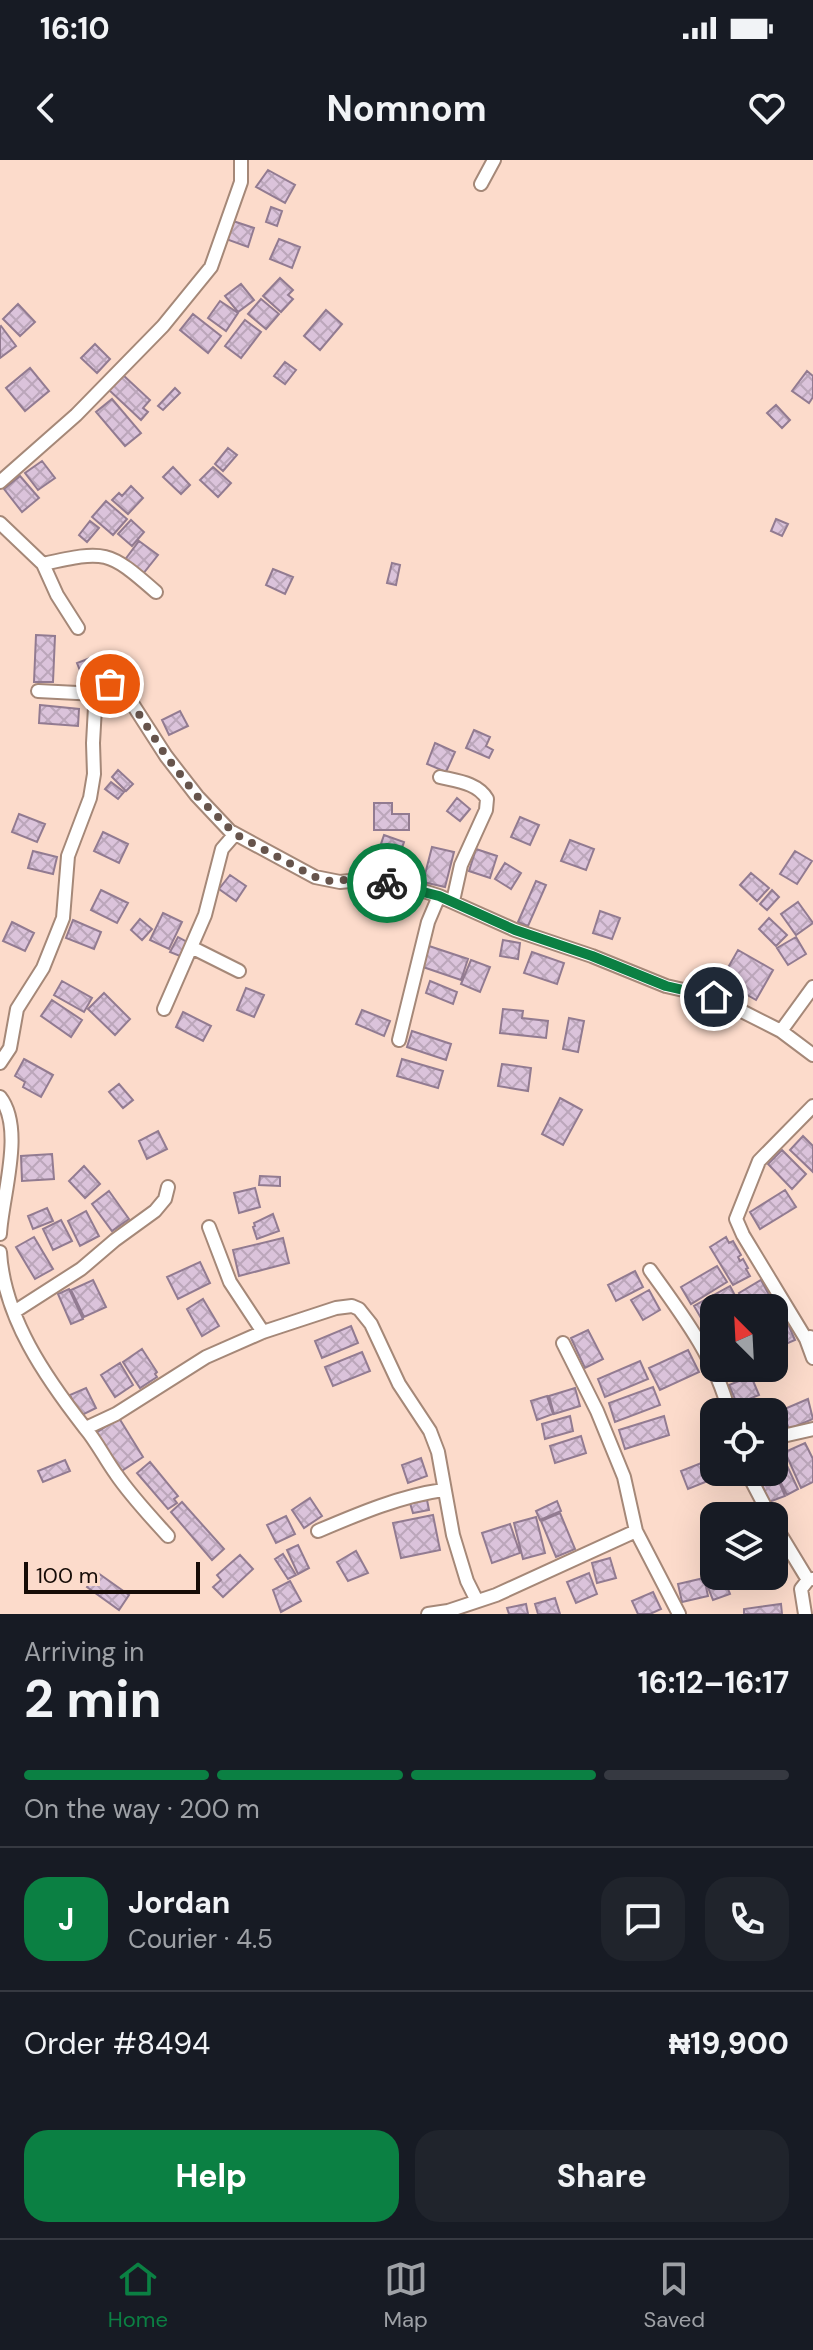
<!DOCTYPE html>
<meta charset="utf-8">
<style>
:root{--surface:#171b24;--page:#20242c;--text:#f1f3f6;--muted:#9ea1a6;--line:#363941;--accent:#0b8043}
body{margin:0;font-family:"DM Sans",sans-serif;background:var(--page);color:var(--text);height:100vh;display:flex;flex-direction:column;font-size:30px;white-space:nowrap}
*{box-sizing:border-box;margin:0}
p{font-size:26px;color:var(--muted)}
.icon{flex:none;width:44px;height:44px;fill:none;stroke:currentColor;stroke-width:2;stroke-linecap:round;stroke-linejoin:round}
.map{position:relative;height:1454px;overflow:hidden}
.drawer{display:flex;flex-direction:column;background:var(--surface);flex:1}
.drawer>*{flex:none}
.needle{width:52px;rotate:336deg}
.controls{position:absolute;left:700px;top:1134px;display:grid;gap:16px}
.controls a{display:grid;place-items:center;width:88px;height:88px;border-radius:16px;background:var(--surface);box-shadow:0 8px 32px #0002;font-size:40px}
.scale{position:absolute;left:24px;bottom:20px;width:176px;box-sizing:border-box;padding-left:8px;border:4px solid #160c07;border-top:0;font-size:22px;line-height:28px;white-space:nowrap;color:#160c07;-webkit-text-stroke:6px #fcdbcb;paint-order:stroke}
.pin{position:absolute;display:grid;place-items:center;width:68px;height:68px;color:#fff;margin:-34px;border:4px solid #fff;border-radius:50%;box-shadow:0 2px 8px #0007}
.courier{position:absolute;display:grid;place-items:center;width:80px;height:80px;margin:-40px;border:6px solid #0b8043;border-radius:50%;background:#fff;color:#222;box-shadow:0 2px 10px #0007}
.headline em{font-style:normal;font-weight:700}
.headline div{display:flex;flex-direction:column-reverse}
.headline{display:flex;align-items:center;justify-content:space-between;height:136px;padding:0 24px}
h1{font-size:52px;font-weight:700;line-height:60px}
.bar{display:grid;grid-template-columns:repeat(4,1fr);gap:12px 8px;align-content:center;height:96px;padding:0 24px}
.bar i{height:10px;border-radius:6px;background:var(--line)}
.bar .current{background:var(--accent)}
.bar p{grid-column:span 4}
.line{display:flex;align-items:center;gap:20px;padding:0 24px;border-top:2px solid var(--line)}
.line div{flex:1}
.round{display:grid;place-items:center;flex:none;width:84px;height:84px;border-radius:24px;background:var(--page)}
.action{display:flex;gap:16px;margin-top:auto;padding:16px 24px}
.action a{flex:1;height:92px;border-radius:24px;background:var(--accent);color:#fff;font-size:32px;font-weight:700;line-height:92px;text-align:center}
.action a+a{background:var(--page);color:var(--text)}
.status{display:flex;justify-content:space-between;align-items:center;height:56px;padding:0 40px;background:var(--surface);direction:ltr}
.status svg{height:22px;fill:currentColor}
header{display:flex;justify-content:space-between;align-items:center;height:104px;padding:0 24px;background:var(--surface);font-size:36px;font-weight:700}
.tabs{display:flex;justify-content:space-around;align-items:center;height:112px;border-top:2px solid var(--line);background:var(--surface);font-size:22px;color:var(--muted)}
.tabs a{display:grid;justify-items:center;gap:4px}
.tabs .current{color:var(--accent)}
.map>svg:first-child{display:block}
.building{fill:url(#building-cross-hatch);stroke:#927b91;stroke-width:2}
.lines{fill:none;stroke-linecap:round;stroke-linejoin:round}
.street-casing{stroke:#a58878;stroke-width:16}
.street{stroke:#fff;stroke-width:12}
.done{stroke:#66544c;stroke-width:8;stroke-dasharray:0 14.4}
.route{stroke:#0b8043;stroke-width:10}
</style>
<div class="status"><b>16:10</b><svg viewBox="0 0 49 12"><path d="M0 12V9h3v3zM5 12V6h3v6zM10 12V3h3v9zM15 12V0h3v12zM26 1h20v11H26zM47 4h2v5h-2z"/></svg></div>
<header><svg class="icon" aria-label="back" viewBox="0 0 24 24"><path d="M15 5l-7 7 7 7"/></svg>Nomnom<svg class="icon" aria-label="heart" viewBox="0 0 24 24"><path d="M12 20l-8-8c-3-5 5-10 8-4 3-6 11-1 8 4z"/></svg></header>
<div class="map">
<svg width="813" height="1454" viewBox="0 0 813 1454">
<defs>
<pattern id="building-cross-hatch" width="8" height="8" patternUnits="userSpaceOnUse" patternTransform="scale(2)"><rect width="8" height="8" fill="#dbc3db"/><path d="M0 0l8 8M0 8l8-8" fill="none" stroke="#bba6ba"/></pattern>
</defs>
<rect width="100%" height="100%" fill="#fcdbcb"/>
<path class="building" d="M268,10L295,25L285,43L256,27Z
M271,47L282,51L277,66L266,62Z
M233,61L254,68L248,87L226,79Z
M279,79L300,87L292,108L270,99Z
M280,118L293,130L288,135L293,139L281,152L263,136Z
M241,124L254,140L238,152L225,136Z
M261,139L279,154L266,169L248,154Z
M220,141L238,153L226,171L208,158Z
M18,144L35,162L20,176L3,159Z
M326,150L342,164L320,190L304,176Z
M193,154L221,176L208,193L180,170Z
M245,160L261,172L241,198L225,186Z
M1,166L16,186L0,198V167Z
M95,184L110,199L97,213L81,198Z
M285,202L296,210L285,224L274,216Z
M30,208L49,231L25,251L6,228Z
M807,211L813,216V237L809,243L792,231Z
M123,215L150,240L143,248L148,252L141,260L109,230Z
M175,228L180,233L163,250L158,246Z
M112,239L141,273L125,286L96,252Z
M776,245L790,260L782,268L767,253Z
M228,288L237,295L223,311L215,304Z
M42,301L55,318L38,330L25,313Z
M173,307L190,325L181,334L163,317Z
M213,307L231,323L218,337L200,320Z
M20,316L39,338L22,352L4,329Z
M131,326L143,338L128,354L112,340L119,333L122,336Z
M106,341L127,359L113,375L92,357Z
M776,359L788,364L782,376L771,371Z
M131,360L144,372L132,386L118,374Z
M90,361L99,368L87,382L79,375Z
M139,381L158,395L142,415L124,401Z
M392,403L400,405L396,425L387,423Z
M273,409L293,417L285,434L266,425Z
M36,475L55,476L53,522H34Z
M90,498L96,513L83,518L77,503Z
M40,545L79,549L78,566L39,563Z
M180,551L188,566L169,575L162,560Z
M474,570L490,577L486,586L493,590L489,598L466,588Z
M435,583L455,592L446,612L427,604Z
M118,610L133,624L126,631L112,617Z
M111,622L124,632L118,639L105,629Z
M457,638L470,649L460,661L447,651Z
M374,643H392V654H409V670H374Z
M19,654L45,664L37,682L12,672Z
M520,657L539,665L530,685L511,677Z
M103,672L128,684L119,703L94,691Z
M384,675L404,682L401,691L381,684Z
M570,680L594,689L586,710L561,701Z
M383,686L400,692L392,715L375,710Z
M432,687L454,692L445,727L423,722Z
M476,689L497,696L490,718L469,711Z
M33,691L57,697L53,714L28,708Z
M795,691L812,701L797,724L780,714Z
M505,703L521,713L511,729L495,719Z
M751,713L769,728L757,741L740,725Z
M230,715L246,726L236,741L219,729Z
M536,721L546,725L528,766L518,762Z
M101,730L128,743L117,763L91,750Z
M772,730L779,737L767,750L760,744Z
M798,742L813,763L796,775L781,754Z
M600,751L620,758L612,779L593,773Z
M163,753L182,762L169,789L150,780Z
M769,758L787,775L776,786L759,769Z
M140,759L152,769L142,780L131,770Z
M73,760L101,772L94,789L66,778Z
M12,762L34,773L25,791L3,781Z
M178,777L187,782L180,796L170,792Z
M796,777L806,794L788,805L777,788Z
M503,780L520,783L518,799L500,796Z
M429,786L468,799L461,820L423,807Z
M738,790L773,810L756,840L721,820Z
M532,792L564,803L557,824L524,813Z
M471,800L490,807L480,832L461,824Z
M62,821L92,838L84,852L54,835Z
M430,821L457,832L453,844L426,833Z
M246,828L264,835L254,857L237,850Z
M104,833L130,859L115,875L88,849Z
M52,840L82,860L71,877L41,856Z
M503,849L523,851L522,858L548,861L546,878L500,873Z
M362,850L390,861L384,876L356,864Z
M183,852L211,866L203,881L176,867Z
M569,858L584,861L578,892L563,889Z
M412,871L451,884L446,900L407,887Z
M24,899L53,915L41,937L23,927L25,922L15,916Z
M402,899L443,911L438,928L397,916Z
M502,904L531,908L528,931L498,926Z
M119,924L133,940L123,948L109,932Z
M560,938L582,950L563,985L542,974Z
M158,971L167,989L147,999L139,981Z
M803,976L813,986V1012L790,990Z
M782,990L806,1014L792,1029L768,1004Z
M52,994L54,1019L22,1021L21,996Z
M84,1006L100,1024L85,1038L69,1021Z
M260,1016L280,1017V1026L259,1025Z
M255,1028L260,1047L239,1053L234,1033Z
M785,1030L796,1047L760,1069L750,1052Z
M109,1031L129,1059L112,1071L92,1044Z
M47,1048L53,1061L33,1069L28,1056Z
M86,1051L99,1076L80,1086L68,1061Z
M273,1054L279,1071L257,1079L253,1067L255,1066L254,1063Z
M61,1060L72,1081L53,1090L43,1069Z
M34,1077L53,1109L35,1119L16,1087Z
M726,1077L729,1083L733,1081L741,1095L738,1097L740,1101L743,1099L748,1108L746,1109L750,1116L733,1125L710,1087Z
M283,1078L289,1103L239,1116L233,1090Z
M200,1102L210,1123L178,1139L167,1117Z
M717,1106L727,1122L691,1144L681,1127Z
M635,1111L643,1127L616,1141L608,1125Z
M93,1120L106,1147L84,1157L71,1130Z
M761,1120L778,1151L774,1153V1148H748L739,1133Z
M730,1126L740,1145L735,1148H714V1160L705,1165L694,1146Z
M69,1129L83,1159L71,1164L58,1134Z
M649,1130L660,1150L643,1160L631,1140Z
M203,1139L219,1166L202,1176L187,1149Z
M788,1164L795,1180L774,1189V1170Z
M351,1166L358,1183L322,1198L315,1181Z
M588,1170L603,1199L585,1208L571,1178Z
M142,1189L157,1212L155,1214L157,1217L140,1228L123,1202Z
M688,1190L699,1212L660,1230L649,1208Z
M362,1192L370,1211L333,1226L325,1207Z
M640,1201L648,1219L605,1237L598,1219Z
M120,1203L133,1225L115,1237L101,1215Z
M751,1216L759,1235L737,1244L729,1225Z
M653,1227L660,1245L615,1262L609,1243Z
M86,1228L96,1248L80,1256L70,1235Z
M575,1228L580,1246L554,1254L549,1236Z
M547,1236L553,1254L537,1260L531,1241Z
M808,1239L813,1259L789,1269L782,1250Z
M570,1256L573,1271L545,1279L542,1264Z
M664,1256L669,1275L625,1289L619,1270Z
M119,1258L143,1297L120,1312L96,1273Z
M581,1276L586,1293L555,1303L550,1286Z
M805,1283L813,1299V1322L801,1328L785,1292Z
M781,1293L798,1329L787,1335L774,1309V1296Z
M421,1298L427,1316L408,1323L402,1305Z
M714,1298V1312L725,1314L688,1329L681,1311Z
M65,1300L70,1311L43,1322L38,1311Z
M150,1302L178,1336L174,1339L177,1343L168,1349L137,1313Z
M778,1319L785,1336L769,1342L762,1325Z
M310,1338L322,1356L304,1368L292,1350Z
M427,1340L429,1350L413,1353L410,1343Z
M557,1341L561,1351L540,1360L536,1351Z
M182,1342L224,1389L212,1400L171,1352Z
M560,1353L575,1389L556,1397L541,1361Z
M433,1355L440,1390L401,1398L393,1363Z
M286,1356L295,1374L276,1383L267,1365Z
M536,1357L545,1393L523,1399L514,1363Z
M510,1364L520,1393L492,1403L482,1373Z
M298,1385L309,1408L298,1414L287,1390Z
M356,1391L368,1413L348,1421L337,1402Z
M283,1394L296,1415L288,1419L275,1399Z
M240,1395L253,1409L223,1437L213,1427L221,1420L217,1415Z
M610,1398L616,1418L597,1423L592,1403Z
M777,1399L784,1416L758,1427L753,1416H774V1401Z
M98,1413L129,1435L119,1450L87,1427Z
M589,1413L597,1434L576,1443L567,1422Z
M716,1416H723L730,1434L713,1440L705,1420Z
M704,1418L708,1436L682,1442L678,1424Z
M290,1421L301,1441L281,1452L273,1430Z
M653,1432L661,1449L650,1454H638L632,1441Z
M555,1438L560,1454H538L535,1444Z
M526,1444L528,1454H509L507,1448Z
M781,1444L782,1454H744V1449Z"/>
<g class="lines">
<defs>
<path id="street" d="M481,24L494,0
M0,322L76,255L163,166L211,107L241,22V0
M0,363L43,404L57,435L78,468
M43,404C106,390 108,390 156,432
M38,531L97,534
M440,617C457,621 478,623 487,639L486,650L461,705L453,741
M191,787L239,811
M164,849L205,755L222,689L235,674
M781,871L813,827
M399,880L428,762L439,736
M0,903L10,888L17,849L43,808L63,758L68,696L90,638L94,614L93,583L96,529L110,524L128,537L166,596L197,636L230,671L315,717L340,722L370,719L411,727L439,736L515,770L592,796L666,826L714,837L781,871L813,895
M0,937C25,969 2,1036 0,1074
M209,1067L230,1122L263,1172
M0,1092C4,1158 46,1218 85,1268C97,1282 105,1299 116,1314C131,1336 150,1356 168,1376
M650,1110C681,1153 716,1199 729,1252
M14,1152L81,1109L115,1080L155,1051L165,1039L168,1027
M810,1177L806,1179L813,1198
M806,1179L743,1075L736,1059L759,1001L813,946
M563,1183L597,1251L624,1317L636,1371L679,1454
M86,1268L116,1254L206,1197L263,1172L336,1148L352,1146L359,1149L371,1164L399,1224L430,1271L438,1292L453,1375L467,1421L477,1441
M774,1278L813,1269
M747,1312L770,1356
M774,1364L808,1420
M318,1371C358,1354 400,1336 443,1330
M428,1454L448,1451L496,1435L636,1371
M805,1454L801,1429L808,1420L812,1419"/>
</defs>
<use href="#street" class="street-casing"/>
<use href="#street" class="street"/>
</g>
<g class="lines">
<path class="done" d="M110,524L128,537L166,596L197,636L235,674L315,717L330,721L361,719L387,723"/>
<path class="route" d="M387,723L439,736L515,770L592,796L666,826L714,837"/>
</g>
</svg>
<div class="controls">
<a><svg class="needle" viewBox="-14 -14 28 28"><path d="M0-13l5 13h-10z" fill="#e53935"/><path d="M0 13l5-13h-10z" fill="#9ea1a6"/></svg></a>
<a><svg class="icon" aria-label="locate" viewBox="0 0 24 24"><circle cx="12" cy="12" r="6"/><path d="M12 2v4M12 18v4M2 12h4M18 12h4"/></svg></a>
<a><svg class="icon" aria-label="layers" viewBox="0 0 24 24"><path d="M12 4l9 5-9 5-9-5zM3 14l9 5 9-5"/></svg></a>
</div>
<div class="scale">100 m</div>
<div class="pin" style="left:110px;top:524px;background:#ea580c"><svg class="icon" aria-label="bag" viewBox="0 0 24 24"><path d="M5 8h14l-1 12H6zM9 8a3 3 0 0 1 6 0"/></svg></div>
<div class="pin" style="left:714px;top:837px;background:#1f2937"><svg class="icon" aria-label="home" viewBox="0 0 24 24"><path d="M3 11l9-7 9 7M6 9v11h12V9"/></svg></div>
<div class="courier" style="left:387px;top:723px"><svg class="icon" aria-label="bike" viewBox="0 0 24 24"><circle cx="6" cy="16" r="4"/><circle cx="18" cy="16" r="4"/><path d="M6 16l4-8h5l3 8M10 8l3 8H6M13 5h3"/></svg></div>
</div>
<section class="drawer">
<div class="headline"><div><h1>2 min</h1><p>Arriving in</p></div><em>16:12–16:17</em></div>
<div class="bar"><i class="current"></i><i class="current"></i><i class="current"></i><i></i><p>On the way · 200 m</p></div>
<div class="line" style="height:144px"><b class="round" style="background:var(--accent);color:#fff">J</b><div><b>Jordan</b><p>Courier · 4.5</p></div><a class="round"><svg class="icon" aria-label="chat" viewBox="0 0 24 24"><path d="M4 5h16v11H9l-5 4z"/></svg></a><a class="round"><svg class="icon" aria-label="phone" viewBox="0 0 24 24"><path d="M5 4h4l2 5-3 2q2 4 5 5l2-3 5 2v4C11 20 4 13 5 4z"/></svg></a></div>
<div class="line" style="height:104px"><div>Order #8494</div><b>₦19,900</b></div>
<div class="action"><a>Help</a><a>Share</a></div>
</section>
<nav class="tabs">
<a class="current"><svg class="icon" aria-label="home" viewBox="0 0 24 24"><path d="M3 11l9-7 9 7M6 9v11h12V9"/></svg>Home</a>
<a><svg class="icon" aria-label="map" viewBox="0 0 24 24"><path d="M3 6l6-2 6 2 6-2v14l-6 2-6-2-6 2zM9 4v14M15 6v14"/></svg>Map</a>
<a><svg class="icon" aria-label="saved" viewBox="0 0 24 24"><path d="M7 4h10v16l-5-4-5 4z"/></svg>Saved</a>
</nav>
